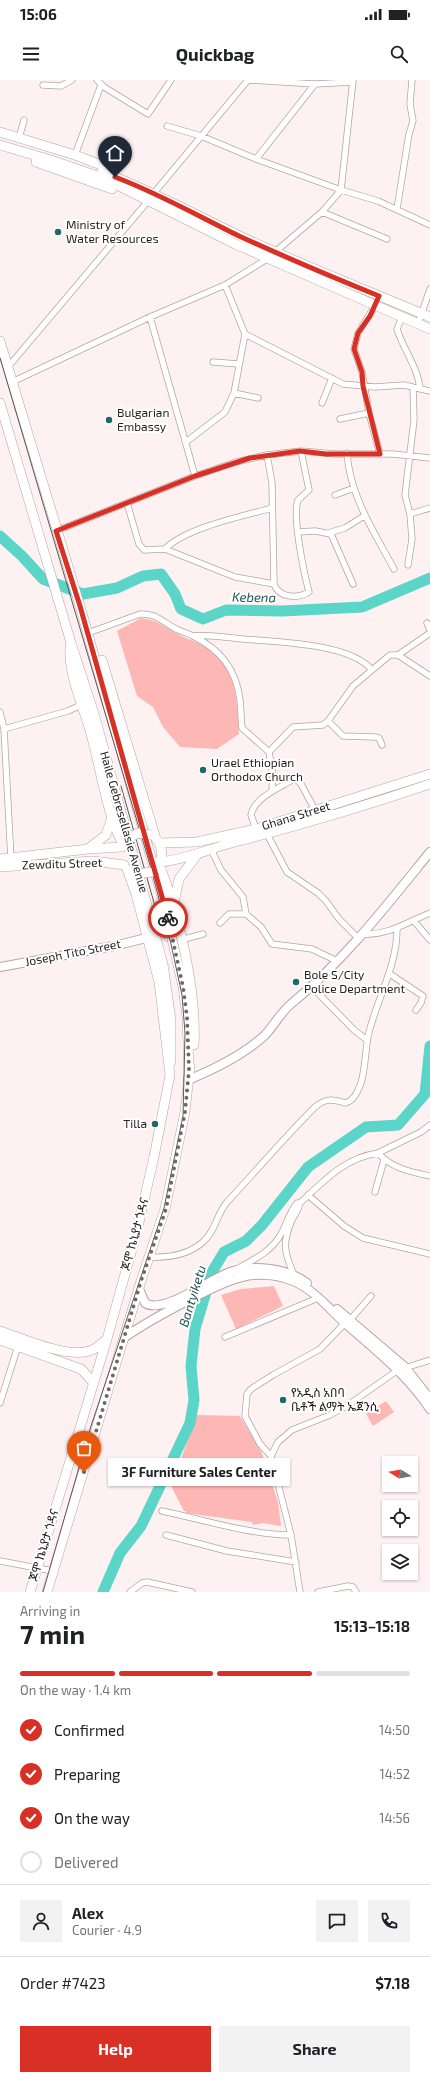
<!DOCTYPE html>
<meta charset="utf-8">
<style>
:root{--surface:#fff;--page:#f2f2f2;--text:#202124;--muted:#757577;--line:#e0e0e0;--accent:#d93025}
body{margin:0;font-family:"Exo 2","Noto Sans Ethiopic",sans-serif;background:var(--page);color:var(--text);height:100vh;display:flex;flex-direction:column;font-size:15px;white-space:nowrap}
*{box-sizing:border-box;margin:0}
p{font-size:13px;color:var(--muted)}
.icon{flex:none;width:22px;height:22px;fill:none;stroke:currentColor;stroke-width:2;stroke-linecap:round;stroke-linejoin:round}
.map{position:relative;height:1512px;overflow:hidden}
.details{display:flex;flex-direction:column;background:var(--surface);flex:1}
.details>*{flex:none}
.needle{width:26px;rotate:281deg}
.buttons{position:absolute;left:382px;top:1376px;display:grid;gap:8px}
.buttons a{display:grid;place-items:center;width:36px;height:36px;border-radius:0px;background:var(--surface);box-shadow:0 1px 3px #0004;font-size:20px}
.pin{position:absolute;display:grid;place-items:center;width:34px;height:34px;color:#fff;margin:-41px -17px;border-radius:50% 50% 50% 0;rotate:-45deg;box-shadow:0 0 4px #0007}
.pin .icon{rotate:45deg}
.courier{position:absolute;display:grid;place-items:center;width:40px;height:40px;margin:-20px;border:3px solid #d93025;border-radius:50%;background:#fff;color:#222;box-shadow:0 1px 5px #0007}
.bubble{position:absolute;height:28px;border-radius:0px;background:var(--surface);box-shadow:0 1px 3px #0004;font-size:13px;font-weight:700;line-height:28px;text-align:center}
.headline em{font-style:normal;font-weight:700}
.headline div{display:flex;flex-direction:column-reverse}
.headline{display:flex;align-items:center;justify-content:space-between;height:68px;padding:0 20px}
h1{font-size:26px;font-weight:700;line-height:30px}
.bar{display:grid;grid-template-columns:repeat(4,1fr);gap:6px 4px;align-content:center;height:48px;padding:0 20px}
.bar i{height:5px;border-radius:3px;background:var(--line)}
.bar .current{background:var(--accent)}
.bar p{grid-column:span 4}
.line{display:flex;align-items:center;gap:10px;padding:0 20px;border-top:1px solid var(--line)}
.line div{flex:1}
.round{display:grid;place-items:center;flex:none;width:42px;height:42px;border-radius:0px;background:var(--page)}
ol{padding:0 20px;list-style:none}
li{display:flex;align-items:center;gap:12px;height:44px}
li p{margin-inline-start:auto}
li .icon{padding:4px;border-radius:50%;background:var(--accent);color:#fff;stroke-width:4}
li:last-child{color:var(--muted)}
li i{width:22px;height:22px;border:2px solid var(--line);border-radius:50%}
.button{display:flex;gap:8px;margin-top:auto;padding:8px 20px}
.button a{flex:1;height:46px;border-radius:0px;background:var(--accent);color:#fff;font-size:16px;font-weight:700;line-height:46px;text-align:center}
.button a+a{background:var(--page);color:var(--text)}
.status{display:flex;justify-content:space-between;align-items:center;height:28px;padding:0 20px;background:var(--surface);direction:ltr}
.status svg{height:11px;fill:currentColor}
header{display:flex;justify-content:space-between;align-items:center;height:52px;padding:0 20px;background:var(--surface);font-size:18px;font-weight:700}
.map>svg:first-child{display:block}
.green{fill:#fdb7b4}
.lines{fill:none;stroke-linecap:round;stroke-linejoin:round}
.river{stroke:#5bd5c8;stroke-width:11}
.street-casing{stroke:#b5a5a4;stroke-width:7}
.secondary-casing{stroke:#b5a5a4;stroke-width:10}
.primary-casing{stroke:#b5a5a4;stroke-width:10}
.street{stroke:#fff;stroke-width:5.5}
.secondary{stroke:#fff;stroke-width:8}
.primary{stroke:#fff;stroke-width:9}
.tram{stroke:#5f5757;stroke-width:1}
.primary-bridge-casing{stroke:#b5a5a4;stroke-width:10;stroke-linecap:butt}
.primary-bridge{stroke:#fff;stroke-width:9}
.done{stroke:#706868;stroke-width:4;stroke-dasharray:0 7.2}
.route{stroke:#d93025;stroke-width:5}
.poi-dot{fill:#216a63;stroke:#fff;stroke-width:1.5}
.labels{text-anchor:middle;stroke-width:4;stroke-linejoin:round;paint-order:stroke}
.poi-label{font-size:12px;fill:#241e1e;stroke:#fff;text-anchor:start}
.street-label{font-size:12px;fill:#241e1e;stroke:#fff}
.water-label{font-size:13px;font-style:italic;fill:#225651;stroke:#fff}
</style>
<div class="status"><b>15:06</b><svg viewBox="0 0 49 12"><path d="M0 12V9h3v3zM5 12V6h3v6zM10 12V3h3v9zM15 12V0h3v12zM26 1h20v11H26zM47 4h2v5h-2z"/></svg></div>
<header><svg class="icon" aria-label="menu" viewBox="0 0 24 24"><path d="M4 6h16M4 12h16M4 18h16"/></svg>Quickbag<svg class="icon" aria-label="search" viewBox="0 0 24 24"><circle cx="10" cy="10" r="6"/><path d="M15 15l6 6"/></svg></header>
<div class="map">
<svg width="430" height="1512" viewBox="0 0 430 1512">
<rect width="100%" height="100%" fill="#fdf2f1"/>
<path class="green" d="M141,538C160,540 164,548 180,555C189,560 202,563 210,570C237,588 237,624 239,654L217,669L180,667L163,647L153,627L137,616L117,551Z
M274,1206L283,1226L236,1249L221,1215L241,1209Z
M386,1321L394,1332L373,1346L366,1334Z
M197,1335L240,1336L262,1373L278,1422L281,1446L263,1443L253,1445L252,1442L186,1433V1431H184L171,1406Z"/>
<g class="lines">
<path class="river" d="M0,456L22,476L43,499L83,514L117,508L143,496L161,494L175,514L181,529L203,539L226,530L282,531L362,527L430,498
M103,1512L120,1473L141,1446L190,1343L194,1320L191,1286L195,1249L212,1192L224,1172L246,1161L262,1145L308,1087L366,1047L398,1045L425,1014L430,966"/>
<defs>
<path id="street" d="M97,0L104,7L148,34L171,0
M248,0L315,4L353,2
M43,5L61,6L72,0
M167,46L201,56L256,79L341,110L378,121L430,145
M19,58L24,40
M75,75L101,5
M256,79L315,4
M154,113L248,0
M397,129L409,54L413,41L410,24L412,0
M322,132L387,159
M275,172L322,132L341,110L353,0
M376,224L358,253L354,269L362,292L369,333L380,374
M150,237L195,396
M402,237L397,249C403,269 418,287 420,309
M418,244L430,209
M245,254L343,304L375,307L404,305L430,311
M213,282L238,284
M8,287L148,121
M12,302L150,237L225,205L267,179
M234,313L258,318
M322,323L332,298
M340,339L369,333
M186,362L225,332L234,313L245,254L225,205
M347,373C350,416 374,452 394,489
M335,415L354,408
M127,423L139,464L144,470L165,469L235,497L274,504L272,403L267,375
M410,434L430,428
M56,451L195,396L236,382L267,375L301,371L336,374H393L430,378
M298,452L315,451L331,454L353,504
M328,453L345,448L364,436
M165,469C185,448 243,436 272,428
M408,485L412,459L410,434L405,415L414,340L413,307
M274,504C279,518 297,519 309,512C304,493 292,437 298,420L309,410L301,371
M427,543L430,550
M88,553L140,534C156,533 163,542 176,549C182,552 188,553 193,556C221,570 236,589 240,620C241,629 241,639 242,648L269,672L273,695L272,710
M193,556C210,554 226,558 243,559C276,562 350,563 372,590
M398,575L430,553
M0,632L4,649L11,779
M328,641L343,656L375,657L379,658L382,665
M4,649L68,631L83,624
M269,672L293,647L323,645L328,641L353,606L390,575H398L430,596
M256,749L251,735C255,716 281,708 295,698L301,704L315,730
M267,754L287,792L318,813L326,821L339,839L358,858
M211,769L221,790L243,817L246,834
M414,841L430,860
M220,843L229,834H246L261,847L272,864L312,869L337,881
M362,854C388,856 407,842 430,833
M181,860L203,854
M390,894L423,916L421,923L416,930
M312,907L354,950L367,960
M378,1073L421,1052L430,1045
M375,1112L384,1080
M308,1115L344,1146L363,1158L430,1174
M149,1177C168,1178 188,1175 203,1162C216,1151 217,1132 228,1121C257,1090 285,1057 315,1027C326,1018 332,1019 345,1023C354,1021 358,1011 361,1003C366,986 365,969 369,952C378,917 397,885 397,849
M294,1195C284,1172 282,1163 292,1140C295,1134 299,1129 300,1123
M228,1200L231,1192C249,1182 271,1173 281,1154C287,1144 289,1133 297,1123H300C324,1101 344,1078 378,1073C391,1088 411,1092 430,1096
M350,1240L371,1216
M225,1257L318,1218
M0,1323L18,1266
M271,1376L260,1364L245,1336L247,1314L251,1309L273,1295L320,1269L345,1243
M162,1431C205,1440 247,1454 291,1455
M166,1455L227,1471L296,1482
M0,1481L53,1491
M130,1512L142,1503L147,1502L192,1512
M300,1512L291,1455L271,1376L278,1362L292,1350L330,1335L348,1325L398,1290L430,1280
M318,1512L348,1506L353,1507L356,1512"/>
<path id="secondary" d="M0,887L114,866L146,858
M188,1000C215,989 242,976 264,956C274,946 280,933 291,924C344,881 387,825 430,772
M139,1209L145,1223C163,1235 210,1199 230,1192C254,1184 287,1188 307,1203
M337,1229L405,1287L430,1319
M125,1257C144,1244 164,1233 185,1222C220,1204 253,1184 293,1201C315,1210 330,1230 347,1245C377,1271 408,1296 430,1329"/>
<path id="primary" d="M0,52L75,75L114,90
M0,65L51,80L103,98L235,164L430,249
M36,82L112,109
M102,92C150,110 194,134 240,156C302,185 366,210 430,237
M0,261L80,526L163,820L183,907L187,937L189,990
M0,323L71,563L95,637L163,884L171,940V982
M70,566C68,597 85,629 92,658C101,690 107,736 123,764
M102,580L156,759
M157,760C163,768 163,777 158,787
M159,763L197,762L256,749L430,694
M89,768L106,755L112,737
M0,779L88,769L122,767
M161,782C186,779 207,770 231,763C298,746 365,726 430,704
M159,784C179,834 197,912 194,965
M0,787L93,781L124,785
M174,823L179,799L197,775
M0,1251C22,1258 70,1280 92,1270C97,1268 102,1263 107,1259
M0,1260L81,1289L93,1302
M30,1512L107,1259L137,1151L154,1077L170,995L159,902L136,814L127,789
M47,1512L141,1201L165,1129L185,1032L190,986"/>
</defs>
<use href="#street" class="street-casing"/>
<use href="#secondary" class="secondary-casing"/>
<use href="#primary" class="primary-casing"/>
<use href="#street" class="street"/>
<use href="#secondary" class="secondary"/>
<use href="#primary" class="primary"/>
<path class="tram" d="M0,278L150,785L171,864L182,915L185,953L183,1036L164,1128L91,1346L43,1512
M121,706L164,858"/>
<defs>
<path id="primary-bridge" d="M127,759L138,753L151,755
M137,794L152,792L157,789"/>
</defs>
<use href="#primary-bridge" class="primary-bridge-casing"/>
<use href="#primary-bridge" class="primary-bridge"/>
</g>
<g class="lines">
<path class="done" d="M84,1392L141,1201L166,1129L185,1032L189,990L187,937L183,907L168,838"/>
<path class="route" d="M115,97C158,113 198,136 239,156C285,177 332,197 379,216L370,236L358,253L354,269L362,292L363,306L380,374H326L300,371L250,378L195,396L56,451L80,526L168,838"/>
</g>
<g class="poi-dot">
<circle cx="58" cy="152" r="4"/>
<circle cx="109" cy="340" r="4"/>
<circle cx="203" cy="690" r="4"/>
<circle cx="296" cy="902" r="4"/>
<circle cx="155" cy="1044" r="4"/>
<circle cx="283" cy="1320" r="4"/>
</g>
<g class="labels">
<g class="poi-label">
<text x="66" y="149">Ministry of<tspan x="66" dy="14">Water Resources</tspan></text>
<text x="117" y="337">Bulgarian<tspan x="117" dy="14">Embassy</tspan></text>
<text x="211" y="687">Urael Ethiopian<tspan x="211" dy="14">Orthodox Church</tspan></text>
<text x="304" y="899">Bole S/City<tspan x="304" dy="14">Police Department</tspan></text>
<text x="147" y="1048" text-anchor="end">Tilla</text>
<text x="291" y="1317">የአዲስ አበባ<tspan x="291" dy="14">ቤቶች ልማት ኤጀንሲ</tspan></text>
</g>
<g class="street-label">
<text transform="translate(296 736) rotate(-17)" y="4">Ghana Street</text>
<text transform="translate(124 742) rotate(74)" y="4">Haile Gebresellasie Avenue</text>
<text transform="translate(62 784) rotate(-2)" y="4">Zewditu Street</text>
<text transform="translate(73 873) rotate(-11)" y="4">Joseph Tito Street</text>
<text transform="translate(135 1154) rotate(-75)" y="4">ጆሞ ኬኒያታ ጎዳና</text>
<text transform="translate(44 1465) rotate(-73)" y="4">ጆሞ ኬኒያታ ጎዳና</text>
</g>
<g class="water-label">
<text transform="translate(254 517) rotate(1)" y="5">Kebena</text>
<text transform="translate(192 1216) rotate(-73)" y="5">Bantyiketu</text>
</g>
</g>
</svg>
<div class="buttons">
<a><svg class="needle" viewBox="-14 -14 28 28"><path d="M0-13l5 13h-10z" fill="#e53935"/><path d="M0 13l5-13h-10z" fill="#757577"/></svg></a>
<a><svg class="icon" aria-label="locate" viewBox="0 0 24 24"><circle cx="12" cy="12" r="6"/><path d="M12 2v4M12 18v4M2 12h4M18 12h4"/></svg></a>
<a><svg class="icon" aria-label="layers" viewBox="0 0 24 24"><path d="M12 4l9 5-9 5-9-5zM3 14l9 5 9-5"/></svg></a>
</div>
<div class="pin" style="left:84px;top:1392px;background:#ea580c"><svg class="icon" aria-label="bag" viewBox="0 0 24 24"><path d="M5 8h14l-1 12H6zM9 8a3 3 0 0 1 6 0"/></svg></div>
<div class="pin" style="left:115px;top:97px;background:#1f2937"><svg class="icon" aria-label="home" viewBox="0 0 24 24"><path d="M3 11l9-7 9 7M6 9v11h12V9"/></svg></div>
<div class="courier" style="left:168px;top:838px"><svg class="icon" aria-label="bike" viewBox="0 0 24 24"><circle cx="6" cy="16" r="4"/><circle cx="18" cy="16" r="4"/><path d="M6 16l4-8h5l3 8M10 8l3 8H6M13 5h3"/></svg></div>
<div class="bubble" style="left:108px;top:1378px;width:182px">3F Furniture Sales Center</div>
</div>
<section class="details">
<div class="headline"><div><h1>7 min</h1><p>Arriving in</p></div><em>15:13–15:18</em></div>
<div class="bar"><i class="current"></i><i class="current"></i><i class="current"></i><i></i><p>On the way · 1.4 km</p></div>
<ol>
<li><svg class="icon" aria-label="check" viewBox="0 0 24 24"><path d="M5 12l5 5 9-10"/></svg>Confirmed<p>14:50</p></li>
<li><svg class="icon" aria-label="check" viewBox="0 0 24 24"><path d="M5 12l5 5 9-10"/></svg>Preparing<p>14:52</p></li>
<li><svg class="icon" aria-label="check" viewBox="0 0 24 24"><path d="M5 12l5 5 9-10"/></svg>On the way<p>14:56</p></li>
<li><i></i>Delivered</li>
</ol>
<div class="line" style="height:72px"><a class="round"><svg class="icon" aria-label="person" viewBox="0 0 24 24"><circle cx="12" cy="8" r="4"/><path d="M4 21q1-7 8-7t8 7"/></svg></a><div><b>Alex</b><p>Courier · 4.9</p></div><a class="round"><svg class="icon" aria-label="chat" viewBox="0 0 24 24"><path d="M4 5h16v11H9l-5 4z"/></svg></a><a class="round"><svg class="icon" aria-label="phone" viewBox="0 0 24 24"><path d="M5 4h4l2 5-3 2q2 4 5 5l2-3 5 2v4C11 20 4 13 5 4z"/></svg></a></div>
<div class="line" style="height:52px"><div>Order #7423</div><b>$7.18</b></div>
<div class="button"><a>Help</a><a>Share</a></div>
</section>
